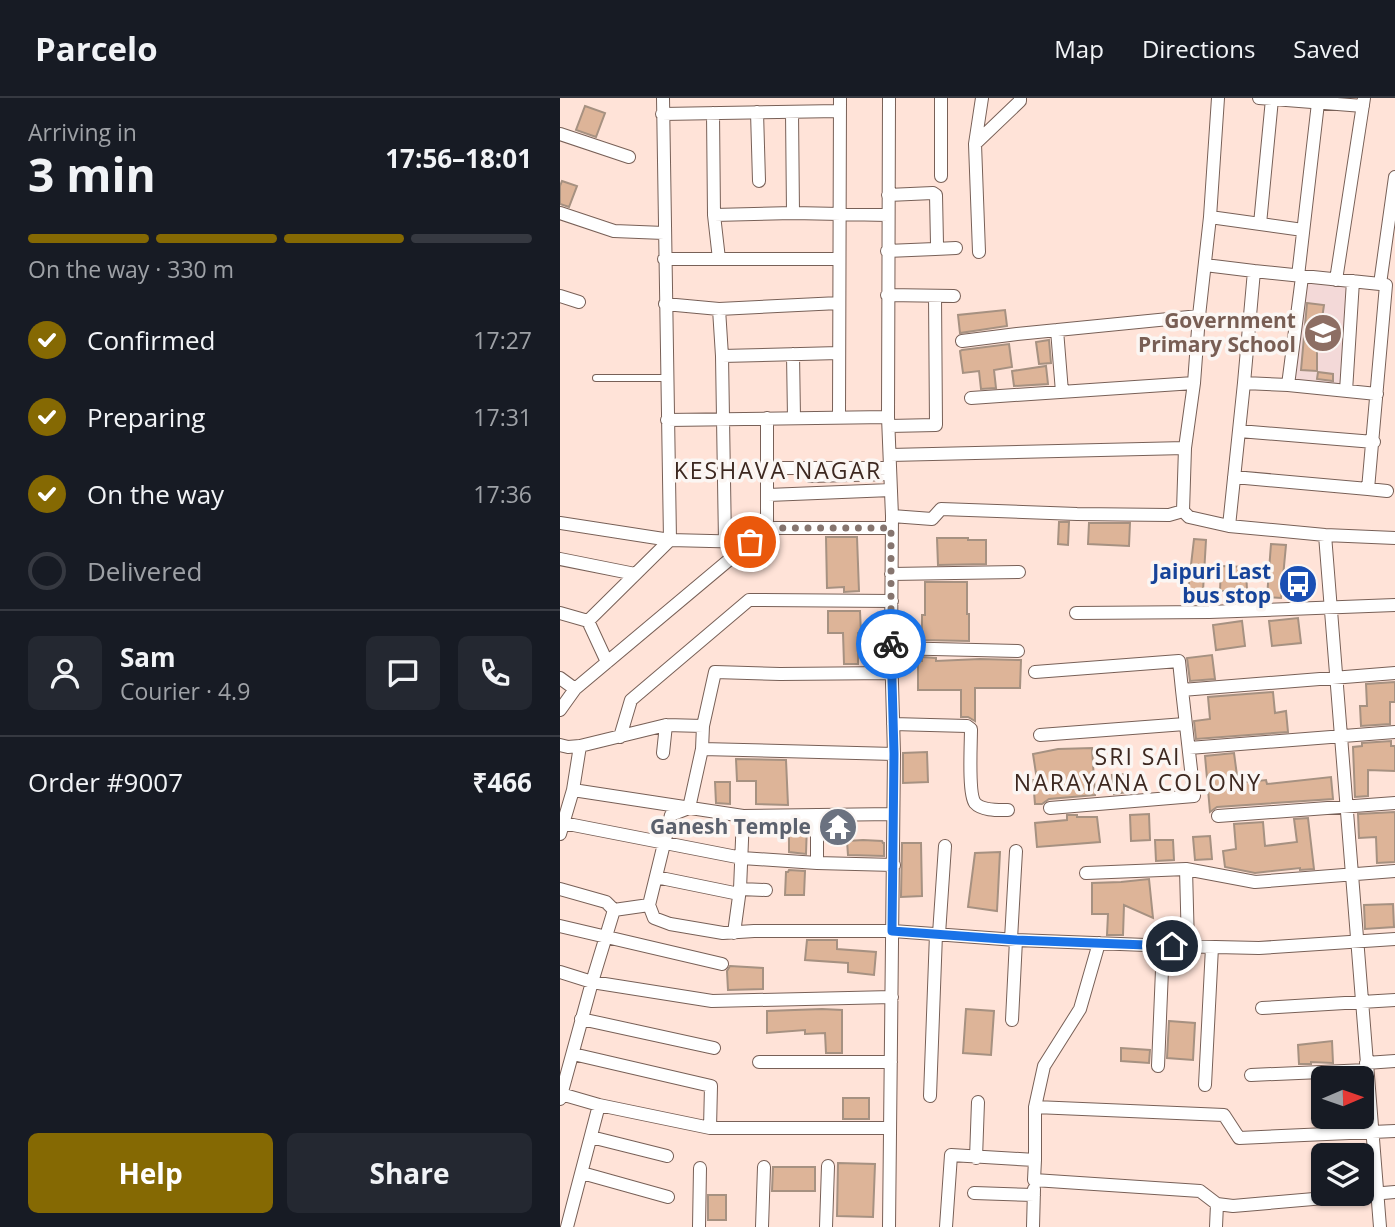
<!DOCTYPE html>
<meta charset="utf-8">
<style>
:root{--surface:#171b24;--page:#242831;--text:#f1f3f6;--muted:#9ea1a6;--line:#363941;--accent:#856903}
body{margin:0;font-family:"Open Sans",sans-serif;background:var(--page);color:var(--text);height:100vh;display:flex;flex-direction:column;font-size:26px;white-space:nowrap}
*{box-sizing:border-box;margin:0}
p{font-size:23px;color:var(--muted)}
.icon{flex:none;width:38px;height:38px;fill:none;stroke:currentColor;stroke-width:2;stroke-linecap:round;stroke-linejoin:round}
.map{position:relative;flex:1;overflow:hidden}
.details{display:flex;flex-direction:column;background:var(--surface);width:560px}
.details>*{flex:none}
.needle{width:46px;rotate:88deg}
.controls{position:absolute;left:751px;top:968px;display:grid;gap:14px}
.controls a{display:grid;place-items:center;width:63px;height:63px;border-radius:10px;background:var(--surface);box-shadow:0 2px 5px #0004;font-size:35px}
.pin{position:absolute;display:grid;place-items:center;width:60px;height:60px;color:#fff;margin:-30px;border:4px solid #fff;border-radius:50%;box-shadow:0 2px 7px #0007}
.courier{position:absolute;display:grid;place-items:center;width:70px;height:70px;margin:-35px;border:5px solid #1a73e8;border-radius:50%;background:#fff;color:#222;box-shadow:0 2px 9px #0007}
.head em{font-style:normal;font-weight:700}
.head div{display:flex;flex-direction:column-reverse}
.head{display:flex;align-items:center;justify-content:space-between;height:119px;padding:0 28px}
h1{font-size:46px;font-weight:700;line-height:52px}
.bar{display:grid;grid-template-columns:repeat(4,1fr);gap:10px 7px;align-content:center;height:84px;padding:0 28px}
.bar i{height:9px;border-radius:5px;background:var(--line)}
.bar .active{background:var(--accent)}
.bar p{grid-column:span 4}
.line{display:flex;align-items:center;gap:18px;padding:0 28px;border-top:2px solid var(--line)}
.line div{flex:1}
.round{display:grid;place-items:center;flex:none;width:74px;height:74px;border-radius:10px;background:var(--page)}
ol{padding:0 28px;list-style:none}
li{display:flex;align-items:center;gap:21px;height:77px}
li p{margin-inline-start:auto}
li .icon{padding:7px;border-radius:50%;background:var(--accent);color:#fff;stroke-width:4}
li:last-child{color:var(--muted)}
li i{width:38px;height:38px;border:4px solid var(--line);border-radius:50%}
.button{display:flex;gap:14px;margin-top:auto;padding:14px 28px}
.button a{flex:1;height:80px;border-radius:10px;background:var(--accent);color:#fff;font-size:28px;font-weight:700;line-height:80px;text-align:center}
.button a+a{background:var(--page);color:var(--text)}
header{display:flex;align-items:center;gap:42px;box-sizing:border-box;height:98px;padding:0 35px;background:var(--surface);border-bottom:2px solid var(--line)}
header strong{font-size:33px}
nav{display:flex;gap:38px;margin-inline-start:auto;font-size:24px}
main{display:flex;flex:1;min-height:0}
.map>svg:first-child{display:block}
.education{fill:#f3d9d8}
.building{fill:#ddb498;stroke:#a69181;stroke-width:2}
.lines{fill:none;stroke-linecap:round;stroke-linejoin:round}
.service-casing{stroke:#786057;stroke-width:8}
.minor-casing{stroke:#786057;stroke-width:14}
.service{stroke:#fff;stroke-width:6}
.minor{stroke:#fff;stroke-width:12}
.done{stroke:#86756f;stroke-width:7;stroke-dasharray:0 12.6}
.route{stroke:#1a73e8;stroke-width:9}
.labels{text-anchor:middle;stroke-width:7;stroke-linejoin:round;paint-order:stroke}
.education-label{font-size:21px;font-weight:bold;fill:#785e54;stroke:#fbf6f3;text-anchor:end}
.transit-label{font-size:21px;font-weight:bold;fill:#164399;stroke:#fbf6f3;text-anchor:end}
.worship-label{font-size:21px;font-weight:bold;fill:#5b616d;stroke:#fbf6f3;text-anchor:end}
.neighbourhood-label{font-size:23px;letter-spacing:2px;fill:#3d2820;stroke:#fbf6f3}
</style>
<header>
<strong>Parcelo</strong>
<nav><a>Map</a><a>Directions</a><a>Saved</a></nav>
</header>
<main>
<section class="details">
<div class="head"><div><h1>3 min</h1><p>Arriving in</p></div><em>17:56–18:01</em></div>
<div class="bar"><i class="active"></i><i class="active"></i><i class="active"></i><i></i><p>On the way · 330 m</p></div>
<ol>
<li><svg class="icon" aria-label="check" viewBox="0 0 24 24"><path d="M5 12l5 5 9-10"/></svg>Confirmed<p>17:27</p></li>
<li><svg class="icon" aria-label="check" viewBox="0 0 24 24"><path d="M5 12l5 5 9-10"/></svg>Preparing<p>17:31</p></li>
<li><svg class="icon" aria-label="check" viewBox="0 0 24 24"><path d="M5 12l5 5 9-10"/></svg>On the way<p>17:36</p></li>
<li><i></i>Delivered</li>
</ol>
<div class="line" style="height:126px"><a class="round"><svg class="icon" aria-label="person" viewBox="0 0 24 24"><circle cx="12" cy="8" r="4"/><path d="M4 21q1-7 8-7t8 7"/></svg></a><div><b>Sam</b><p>Courier · 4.9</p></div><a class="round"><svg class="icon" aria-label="chat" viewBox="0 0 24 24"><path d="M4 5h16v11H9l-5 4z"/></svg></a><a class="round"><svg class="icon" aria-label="phone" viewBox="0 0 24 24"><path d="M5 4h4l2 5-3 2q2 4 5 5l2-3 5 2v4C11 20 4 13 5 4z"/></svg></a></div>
<div class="line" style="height:91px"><div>Order #9007</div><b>₹466</b></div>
<div class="button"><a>Help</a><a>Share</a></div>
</section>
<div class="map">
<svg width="835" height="1129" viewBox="0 0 835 1129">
<rect width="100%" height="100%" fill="#ffe3d8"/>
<path class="education" d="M746,184L788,187L782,288L734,283Z"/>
<path class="building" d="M25,8L45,15L36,39L16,32Z
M2,83L17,88L9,109L0,106V88Z
M747,205L764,207L757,254V273L741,272Z
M445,212L447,228L400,235L398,217Z
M489,242L491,265L479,266L476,244Z
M449,246L452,269L434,272L436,290L421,291L419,273L403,275L400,253L402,252Z
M486,268L488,286L454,288L452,273Z
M758,274L773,276V283L757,281Z
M499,424H509L508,447L498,446Z
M529,425H570L569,448L528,446Z
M266,439H297L299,493L284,494V489L267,490Z
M377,440H408V442H426V466L378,467Z
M634,441L646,442L643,493H628Z
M711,446L726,447L721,500L707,499Z
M661,468L686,469L687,493H660Z
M365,484H407V516H409V543L362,542V517H365Z
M268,513H300L301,535H298V566H284L283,535H268Z
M738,520L741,545L712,548L709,523Z
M682,523L685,548L656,552L653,527Z
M652,557L655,581L630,583L627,560Z
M362,559L376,560V563L420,561L461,562L460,590H415V623L408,619H401V592H358V563H362Z
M835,584V604H830V626L801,628L800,608H807L806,586Z
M713,594L715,615L726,613L728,634L636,641L634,623L650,621L648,599Z
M831,643V648H835V673L808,672V698L795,699L793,649L802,648V645Z
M532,650L535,697L489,701L482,706H475L473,682H477L473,656L498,651Z
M367,654L368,684L343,685V655Z
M674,655L678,685L706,682L707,686L771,679L773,701L657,709L650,714L645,658Z
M176,661L226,662L228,707L196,706V683H177Z
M566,676L568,694L554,696L552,677Z
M155,684H170V706L156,705Z
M835,714V764L817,765L816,739L799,740L798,716Z
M589,716L590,742L571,743L570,717Z
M507,717H517V719H537L540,744L477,749L475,725L507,722Z
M748,720L754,771L740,772V770L695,775L665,769L663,753L676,751L674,726L703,724L705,748L737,744L734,721Z
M229,726H247L246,756L229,754Z
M650,738L652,761L635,762L633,739Z
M303,742L322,743L323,745H324V758L288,757L287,743Z
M595,742H613L614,762L596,763Z
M342,745H361L362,798L341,799Z
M440,754L437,813L408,809L415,755Z
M229,772L245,773L244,797H225L226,774H228Z
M589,781L593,820L564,807L563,837H547L548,816H532V785L561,784Z
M833,806L834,829L805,831L804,807Z
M247,842H277V851L316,854L314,877L288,874V865L245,862Z
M170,868L203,870V891L168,892L167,873Z
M262,911L282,912V955H266L265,935L245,936V932L207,935V913Z
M406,911L434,913L431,957L403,955Z
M609,923L635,925L633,962L607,960Z
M772,943L773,965L751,964V966H739L738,947Z
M561,950L590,952L589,965L561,963Z
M283,1000H309V1021H283Z
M278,1065L315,1066L313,1119L277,1118Z
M213,1069H255V1093H212Z
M148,1097H166V1122H148Z"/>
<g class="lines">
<defs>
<path id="service" d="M36,280H107
M250,381L330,379"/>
<path id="minor" d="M329,0L328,319L332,418L331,550L334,656L329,1129
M658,0L650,119L639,218L634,285L625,350L623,413L629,419L669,428L765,437L835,440
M699,0L803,8
M197,14L199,83
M232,14L233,115
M153,15L154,117L159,161
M102,16L279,13
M0,36L69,59
M415,46L422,0
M381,78V0
M0,115L54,133L104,135
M154,117L233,115L328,117
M650,119L743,132
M700,126L712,1
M375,151L396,150
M327,153L375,151L377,146L376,97L373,95L328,97
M419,154L415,46L460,3V0
M104,161H279
M645,167L694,173
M738,178L758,5
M776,182L804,0
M327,197L394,198
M0,198L19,204
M105,206L159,211L279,205
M159,211L162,258L165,444
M497,232L502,294
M402,243L457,236L639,218
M233,256L234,320
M162,258L279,255
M684,285L728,287L817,296
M728,287L742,179
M786,293L793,183
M411,300L634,285
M279,319L280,0
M107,322L328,319
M329,328L376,327L375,198
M679,333L814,344
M330,357L625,350
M208,370H329
M674,379L808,391L826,187L820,186L835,79
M808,391L827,393
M208,397L331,392
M332,418L372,421L381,411L517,416L609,417L623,413
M0,425L110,442L190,444
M669,428L684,285L694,173L820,186
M207,430H331
M765,437L820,1129
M0,461L75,476
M331,476L459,474
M0,515L28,523L47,564
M516,515L649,514L835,507
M28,523L110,442L103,0
M331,550L458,553
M475,574L619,563L622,592L835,575
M0,580L15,591
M0,612L15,591L207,430V320
M333,626L407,628L411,631C411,645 408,696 415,705C422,713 439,712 448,712
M480,637L625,626
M60,639L71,602L189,502L332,503
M0,647L8,649L20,648L106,627L143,628
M629,650L835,634
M142,651L334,656
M103,655L106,627
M13,692L183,718L333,716
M490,710L634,698L622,592
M658,718L835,705
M3,725L182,760L257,765L334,767
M0,736L13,692L20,648
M257,765V718
M626,771L628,848
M526,775L626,771L695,784L835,773
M96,779L179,796
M0,791L46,804L54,812
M180,791L206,792
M89,807L94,820L110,826L163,835L194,833H333L456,842L612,848L699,850L835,841
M0,828L162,866
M174,835L180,791L183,718
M379,836L385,748
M451,841L456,753
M0,874L32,884L152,903L332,899
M702,910L835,902
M21,921L154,950
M452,922L456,842
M13,956L151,988L150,1030
M199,964H331
M806,965L835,963
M598,968L603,848
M691,977L807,972
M645,987L652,849
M1,996L39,1007L150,1030H330
M370,998L376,836
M0,1001L32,884L54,812L89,807L111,717L129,710L142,651L143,628L155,574L220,576L332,575
M475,1009L484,968L520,911L539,845
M31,1039L107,1058
M416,1060L418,1004
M475,1062L474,1082L640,1093L657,1106L673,1108L835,1094
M22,1075L108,1099
M414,1095L474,1097
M7,1129L39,1007
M139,1129L140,1070
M202,1129L204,1069
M266,1129L268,1068
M386,1129L391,1057L475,1062V1009L664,1017L679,1040L835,1033
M473,1129L474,1091
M656,1129L657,1106"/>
</defs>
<use href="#service" class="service-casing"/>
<use href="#minor" class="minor-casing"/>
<use href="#service" class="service"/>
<use href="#minor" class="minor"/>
</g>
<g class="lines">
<path class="done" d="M190,444L207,430H331V546"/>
<path class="route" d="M331,546L334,656L332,833L456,842L612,848"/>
</g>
<defs>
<symbol id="school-disc" viewBox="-11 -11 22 22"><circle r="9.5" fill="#8d6e63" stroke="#fbf6f3"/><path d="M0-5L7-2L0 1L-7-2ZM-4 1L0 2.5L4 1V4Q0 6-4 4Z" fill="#fff"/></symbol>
<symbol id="bus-disc" viewBox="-11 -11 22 22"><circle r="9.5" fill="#1a4fb4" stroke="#fbf6f3"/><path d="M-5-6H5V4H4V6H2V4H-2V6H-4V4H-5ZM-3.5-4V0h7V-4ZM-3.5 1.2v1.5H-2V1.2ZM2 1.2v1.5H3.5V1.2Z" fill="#fff"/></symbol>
<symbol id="temple-disc" viewBox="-11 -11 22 22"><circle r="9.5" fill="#6b7280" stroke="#fbf6f3"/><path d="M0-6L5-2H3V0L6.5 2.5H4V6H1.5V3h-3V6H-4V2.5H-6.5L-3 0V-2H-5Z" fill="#fff"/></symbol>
</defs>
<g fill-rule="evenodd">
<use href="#school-disc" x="741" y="213" width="44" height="44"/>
<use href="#bus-disc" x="716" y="464" width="44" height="44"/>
<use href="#temple-disc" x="256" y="707" width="44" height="44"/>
</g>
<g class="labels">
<g class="education-label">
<text x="736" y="230">Government<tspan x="736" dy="24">Primary School</tspan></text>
</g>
<g class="transit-label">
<text x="711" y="481">Jaipuri Last<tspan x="711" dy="24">bus stop</tspan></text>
</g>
<g class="worship-label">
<text x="251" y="736">Ganesh Temple</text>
</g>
<g class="neighbourhood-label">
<text x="218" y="381">KESHAVA NAGAR</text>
<text x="578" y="667">SRI SAI<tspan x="578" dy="26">NARAYANA COLONY</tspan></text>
</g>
</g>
</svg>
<div class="controls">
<a><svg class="needle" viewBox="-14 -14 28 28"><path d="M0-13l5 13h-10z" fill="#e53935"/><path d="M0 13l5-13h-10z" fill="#9ea1a6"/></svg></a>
<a><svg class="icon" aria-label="layers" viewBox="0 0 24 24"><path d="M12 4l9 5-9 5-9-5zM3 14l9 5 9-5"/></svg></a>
</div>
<div class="pin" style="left:190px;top:444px;background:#ea580c"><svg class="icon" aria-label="bag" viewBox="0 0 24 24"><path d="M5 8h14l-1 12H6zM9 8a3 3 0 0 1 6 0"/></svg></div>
<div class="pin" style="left:612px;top:848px;background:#1f2937"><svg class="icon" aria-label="home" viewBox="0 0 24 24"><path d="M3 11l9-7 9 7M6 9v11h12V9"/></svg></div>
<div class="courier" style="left:331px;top:546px"><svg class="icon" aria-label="bike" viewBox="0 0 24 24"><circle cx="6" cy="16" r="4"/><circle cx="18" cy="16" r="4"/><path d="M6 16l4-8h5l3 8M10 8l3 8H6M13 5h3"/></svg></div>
</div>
</main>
